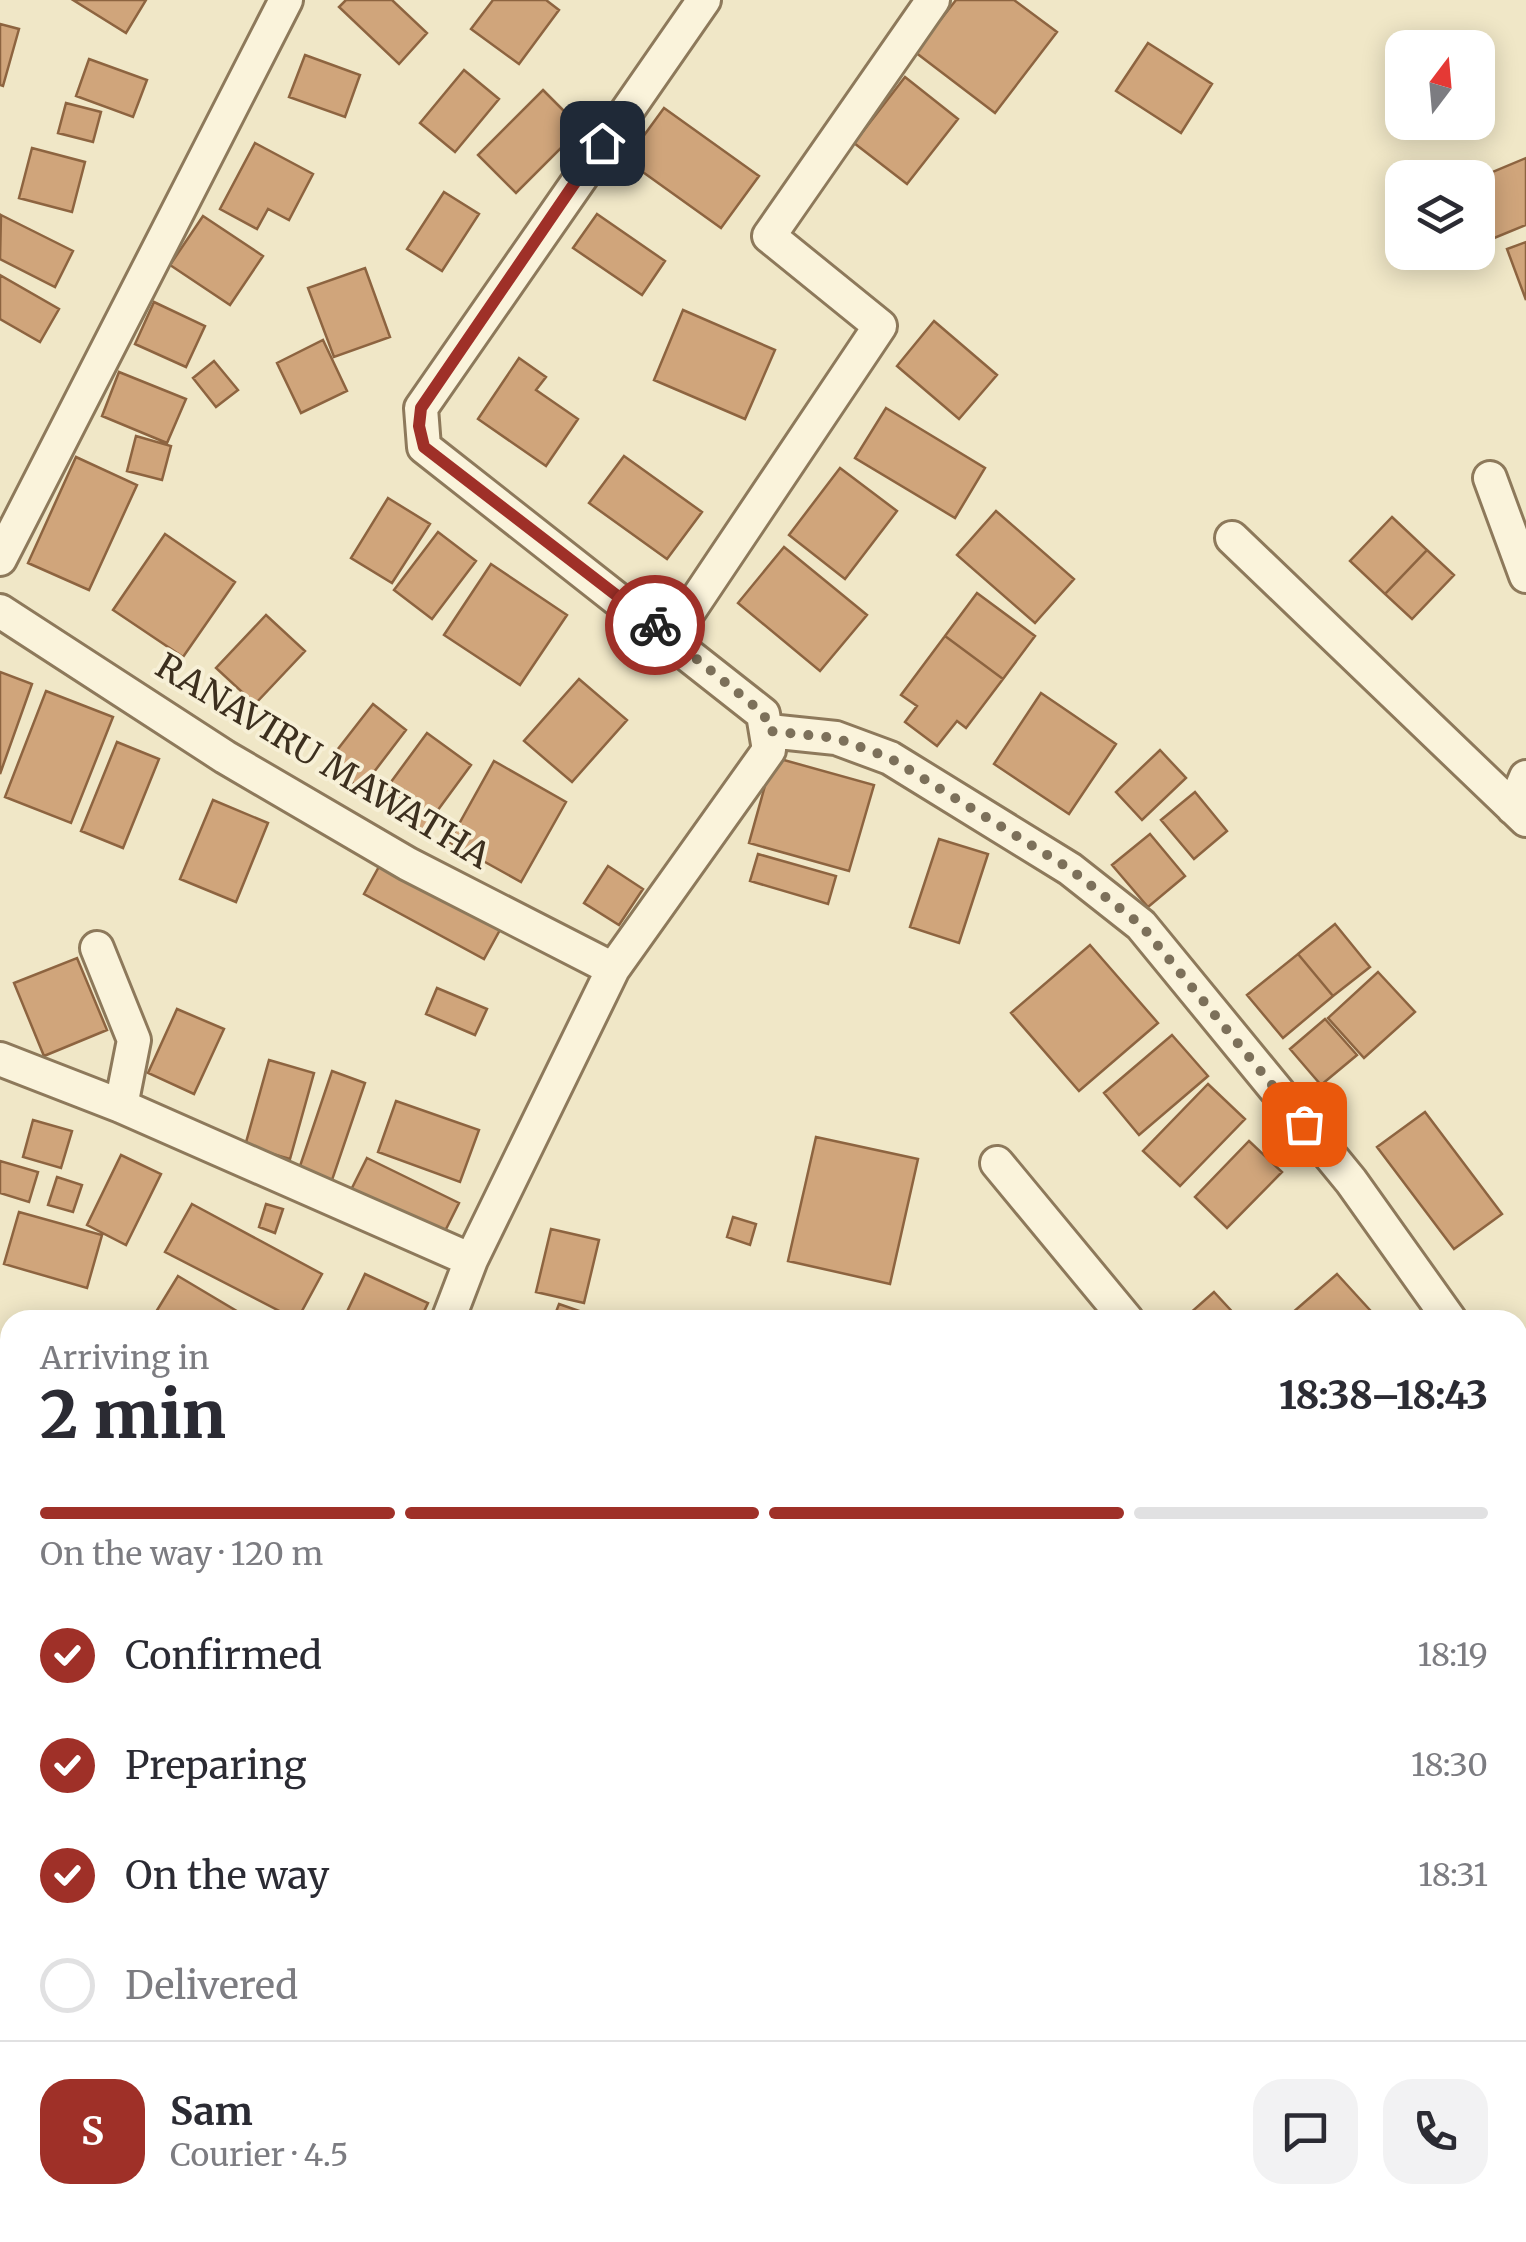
<!DOCTYPE html>
<meta charset="utf-8">
<style>
:root{--surface:#fff;--page:#f2f2f3;--text:#2b2b33;--muted:#7c7c81;--line:#e1e1e2;--accent:#9f3028}
body{margin:0;font-family:Merriweather,serif;background:var(--page);color:var(--text);height:100vh;display:flex;flex-direction:column;font-size:38px;white-space:nowrap}
*{box-sizing:border-box;margin:0}
p{font-size:32px;color:var(--muted)}
.icon{flex:none;width:55px;height:55px;fill:none;stroke:currentColor;stroke-width:2;stroke-linecap:round;stroke-linejoin:round}
.map{position:relative;flex:1;overflow:hidden}
.side{position:absolute;left:0px;top:1310px;width:1528px;height:932px;display:flex;flex-direction:column;background:var(--surface);border-radius:30px 30px 0 0;box-shadow:0 5px 25px #0003}
.side>*{flex:none}
.needle{width:65px;rotate:16deg}
.buttons{position:absolute;left:1385px;top:30px;display:grid;gap:20px}
.buttons a{display:grid;place-items:center;width:110px;height:110px;border-radius:20px;background:var(--surface);box-shadow:0 5px 25px #0003;font-size:50px}
.pin{position:absolute;display:grid;place-items:center;width:85px;height:85px;color:#fff;margin:-42px;border-radius:20px;box-shadow:0 5px 15px #0006}
.courier{position:absolute;display:grid;place-items:center;width:100px;height:100px;margin:-50px;border:8px solid #9f3028;border-radius:50%;background:#fff;color:#222;box-shadow:0 2px 12px #0007}
.headline em{font-style:normal;font-weight:800}
.headline div{display:flex;flex-direction:column-reverse}
.headline{display:flex;align-items:center;justify-content:space-between;height:170px;padding:0 40px}
h1{font-size:65px;font-weight:800;line-height:75px}
.bar{display:grid;grid-template-columns:repeat(4,1fr);gap:15px 10px;align-content:center;height:120px;padding:0 40px}
.bar i{height:12px;border-radius:8px;background:var(--line)}
.bar .selected{background:var(--accent)}
.bar p{grid-column:span 4}
.line{display:flex;align-items:center;gap:25px;padding:0 40px;border-top:2px solid var(--line)}
.line div{flex:1}
.round{display:grid;place-items:center;flex:none;width:105px;height:105px;border-radius:30px;background:var(--page)}
ol{padding:0 40px;list-style:none}
li{display:flex;align-items:center;gap:30px;height:110px}
li p{margin-inline-start:auto}
li .icon{padding:10px;border-radius:50%;background:var(--accent);color:#fff;stroke-width:4}
li:last-child{color:var(--muted)}
li i{width:55px;height:55px;border:5px solid var(--line);border-radius:50%}
.map>svg:first-child{display:block}
.building{fill:#d0a57b;stroke:#8d6440;stroke-width:2.5}
.lines{fill:none;stroke-linecap:round;stroke-linejoin:round}
.minor-casing{stroke:#8d795b;stroke-width:38}
.primary-casing{stroke:#5b472f;stroke-width:55}
.minor{stroke:#faf3db;stroke-width:32}
.primary{stroke:#f4df9e;stroke-width:50}
.done{stroke:#7c705a;stroke-width:10;stroke-dasharray:0 18}
.route{stroke:#9f3028;stroke-width:12}
.labels{text-anchor:middle;stroke-width:8;stroke-linejoin:round;paint-order:stroke}
.street-label{font-size:35px;fill:#3d301f;stroke:#f7f0d7}
</style>
<div class="map">
<svg width="1526" height="2242" viewBox="0 0 1526 2242">
<rect width="100%" height="100%" fill="#f0e7c7"/>
<path class="building" d="M73,0H146L126,33Z
M346,0H392L427,33L399,64L339,7Z
M493,0H546L559,10L519,64L471,29Z
M956,0H1014L1057,32L995,113L915,52Z
M0,24L19,29L3,86L0,85Z
M1148,43L1212,84L1181,133L1116,91Z
M305,55L360,75L345,117L289,97Z
M89,59L147,80L133,117L76,96Z
M464,70L499,99L455,152L420,123Z
M905,77L958,119L907,184L854,143Z
M543,90L581,128L516,193L478,155Z
M66,103L101,112L93,142L58,133Z
M664,108L759,176L721,228L626,160Z
M255,143L313,174L289,220L268,209L257,229L220,209Z
M32,148L85,162L72,212L19,198Z
M1526,158V225L1482,243L1478,232V178Z
M444,192L479,214L442,271L407,249Z
M597,214L665,261L642,295L573,248Z
M1,215L73,251L55,287L0,259Z
M203,216L263,256L230,305L170,265Z
M1526,242V300L1507,249Z
M365,268L390,337L334,357L308,288Z
M0,275L59,309L40,342L0,319Z
M154,302L205,326L186,367L135,344Z
M683,310L775,350L745,419L654,380Z
M934,321L997,375L959,419L897,366Z
M323,340L347,391L301,413L277,363Z
M519,358L546,377L536,390L578,419L546,466L478,419Z
M214,361L238,390L216,407L193,378Z
M119,372L186,399L167,443L102,416Z
M886,408L985,468L955,518L855,458Z
M136,436L171,446L162,480L127,471Z
M624,456L702,512L667,559L589,503Z
M76,457L137,485L89,590L28,563Z
M840,468L897,511L845,579L789,535Z
M388,498L430,524L392,583L351,558Z
M996,511L1074,579L1035,623L957,555Z
M1392,517L1427,550L1385,594L1350,561Z
M438,532L476,561L432,619L394,590Z
M165,534L235,582L183,657L113,610Z
M784,547L867,615L820,671L738,603Z
M1427,550L1454,575L1412,619L1385,594Z
M491,564L567,615L520,685L444,635Z
M977,593L1035,636L1003,679L945,636Z
M266,615L305,651L255,704L216,668Z
M945,636L1003,679L966,728L957,721L937,746L905,722L917,706L901,695Z
M0,672L32,684L0,774Z
M579,679L627,720L572,782L524,741Z
M46,691L113,717L71,823L5,797Z
M1041,693L1116,744L1069,814L994,764Z
M373,704L406,730L361,789L327,763Z
M427,733L471,765L421,833L377,801Z
M117,742L159,759L123,848L81,831Z
M1160,750L1186,778L1142,820L1116,792Z
M773,757L874,785L849,871L749,843Z
M494,761L566,802L521,882L449,842Z
M1195,792L1227,831L1194,859L1161,820Z
M213,800L268,823L236,902L180,879Z
M1150,834L1185,876L1148,907L1112,865Z
M939,839L988,854L959,943L910,927Z
M758,854L836,876L828,904L750,881Z
M381,863L501,928L484,959L364,894Z
M608,866L643,889L619,925L584,903Z
M1335,924L1370,967L1333,996L1298,954Z
M1090,945L1158,1023L1079,1091L1011,1013Z
M1298,954L1333,996L1283,1038L1247,995Z
M77,958L107,1030L44,1056L14,983Z
M1378,972L1415,1012L1364,1058L1328,1018Z
M437,988L487,1009L475,1035L426,1014Z
M177,1009L224,1029L194,1094L148,1073Z
M1325,1019L1357,1055L1321,1085L1290,1049Z
M1172,1035L1208,1076L1139,1135L1104,1093Z
M269,1060L314,1073L290,1159L245,1146Z
M332,1071L365,1083L331,1183L298,1172Z
M1208,1084L1245,1119L1180,1186L1143,1151Z
M396,1101L479,1130L460,1182L378,1152Z
M1425,1112L1502,1214L1454,1249L1377,1147Z
M33,1120L72,1131L61,1168L23,1157Z
M816,1137L918,1159L890,1284L788,1261Z
M1249,1141L1282,1172L1227,1228L1195,1197Z
M121,1155L161,1174L126,1245L87,1225Z
M367,1158L459,1203L442,1237L350,1192Z
M0,1161L38,1172L29,1202L0,1193Z
M57,1177L82,1185L73,1212L48,1205Z
M192,1204L322,1274L297,1320L165,1252Z
M266,1204L283,1209L275,1233L259,1227Z
M19,1212L102,1235L87,1288L4,1264Z
M733,1217L756,1224L750,1245L727,1237Z
M551,1229L599,1240L584,1303L536,1292Z
M365,1274L428,1303L420,1320H343Z
M1337,1274L1379,1320H1284Z
M178,1276L240,1313L236,1320H151Z
M1214,1292L1238,1318L1236,1320H1193L1188,1315Z
M559,1304L605,1320H553Z
M0,1723L10,1729V1792L0,1786Z
M206,2232H266L260,2242H200Z
M1405,2232H1460L1462,2242H1407Z"/>
<g class="lines">
<defs>
<path id="minor" d="M1490,478L1526,576
M1232,538L1526,820
M0,559L286,0
M0,611L225,757L408,864L613,969
M671,638L880,326L769,236L933,0
M769,731L836,738L890,758L1070,869L1141,925L1351,1181L1450,1320
M1513,808L1526,777
M97,948L134,1040L121,1106
M0,1059L121,1106L471,1260
M997,1163L1127,1320
M448,1320L471,1260L613,969L769,750L763,714L424,447L421,408L704,0
M1518,1361L1526,1353
M0,1593L10,1596
M0,1945L10,1930
M0,2156L10,2143
M1275,2232L1276,2242
M1045,2239V2242
M930,2242L931,2232"/>
<path id="primary" d="M0,2228L20,2242"/>
</defs>
<use href="#minor" class="minor-casing"/>
<use href="#primary" class="primary-casing"/>
<use href="#minor" class="minor"/>
<use href="#primary" class="primary"/>
</g>
<g class="lines">
<path class="done" d="M655,625L764,714L769,731L836,738L890,758L1070,869L1141,925L1304,1124"/>
<path class="route" d="M602,143L421,408L419,426L424,447L655,625"/>
</g>
<g class="labels">
<g class="street-label">
<text transform="translate(323 761) rotate(31)" y="12">RANAVIRU MAWATHA</text>
</g>
</g>
</svg>
<div class="buttons">
<a><svg class="needle" viewBox="-14 -14 28 28"><path d="M0-13l5 13h-10z" fill="#e53935"/><path d="M0 13l5-13h-10z" fill="#7c7c81"/></svg></a>
<a><svg class="icon" aria-label="layers" viewBox="0 0 24 24"><path d="M12 4l9 5-9 5-9-5zM3 14l9 5 9-5"/></svg></a>
</div>
<div class="pin" style="left:1304px;top:1124px;background:#ea580c"><svg class="icon" aria-label="bag" viewBox="0 0 24 24"><path d="M5 8h14l-1 12H6zM9 8a3 3 0 0 1 6 0"/></svg></div>
<div class="pin" style="left:602px;top:143px;background:#1f2937"><svg class="icon" aria-label="home" viewBox="0 0 24 24"><path d="M3 11l9-7 9 7M6 9v11h12V9"/></svg></div>
<div class="courier" style="left:655px;top:625px"><svg class="icon" aria-label="bike" viewBox="0 0 24 24"><circle cx="6" cy="16" r="4"/><circle cx="18" cy="16" r="4"/><path d="M6 16l4-8h5l3 8M10 8l3 8H6M13 5h3"/></svg></div>
<section class="side">
<div class="headline"><div><h1>2 min</h1><p>Arriving in</p></div><em>18:38–18:43</em></div>
<div class="bar"><i class="selected"></i><i class="selected"></i><i class="selected"></i><i></i><p>On the way · 120 m</p></div>
<ol>
<li><svg class="icon" aria-label="check" viewBox="0 0 24 24"><path d="M5 12l5 5 9-10"/></svg>Confirmed<p>18:19</p></li>
<li><svg class="icon" aria-label="check" viewBox="0 0 24 24"><path d="M5 12l5 5 9-10"/></svg>Preparing<p>18:30</p></li>
<li><svg class="icon" aria-label="check" viewBox="0 0 24 24"><path d="M5 12l5 5 9-10"/></svg>On the way<p>18:31</p></li>
<li><i></i>Delivered</li>
</ol>
<div class="line" style="height:180px"><b class="round" style="background:var(--accent);color:#fff">S</b><div><b>Sam</b><p>Courier · 4.5</p></div><a class="round"><svg class="icon" aria-label="chat" viewBox="0 0 24 24"><path d="M4 5h16v11H9l-5 4z"/></svg></a><a class="round"><svg class="icon" aria-label="phone" viewBox="0 0 24 24"><path d="M5 4h4l2 5-3 2q2 4 5 5l2-3 5 2v4C11 20 4 13 5 4z"/></svg></a></div>
</section>
</div>
